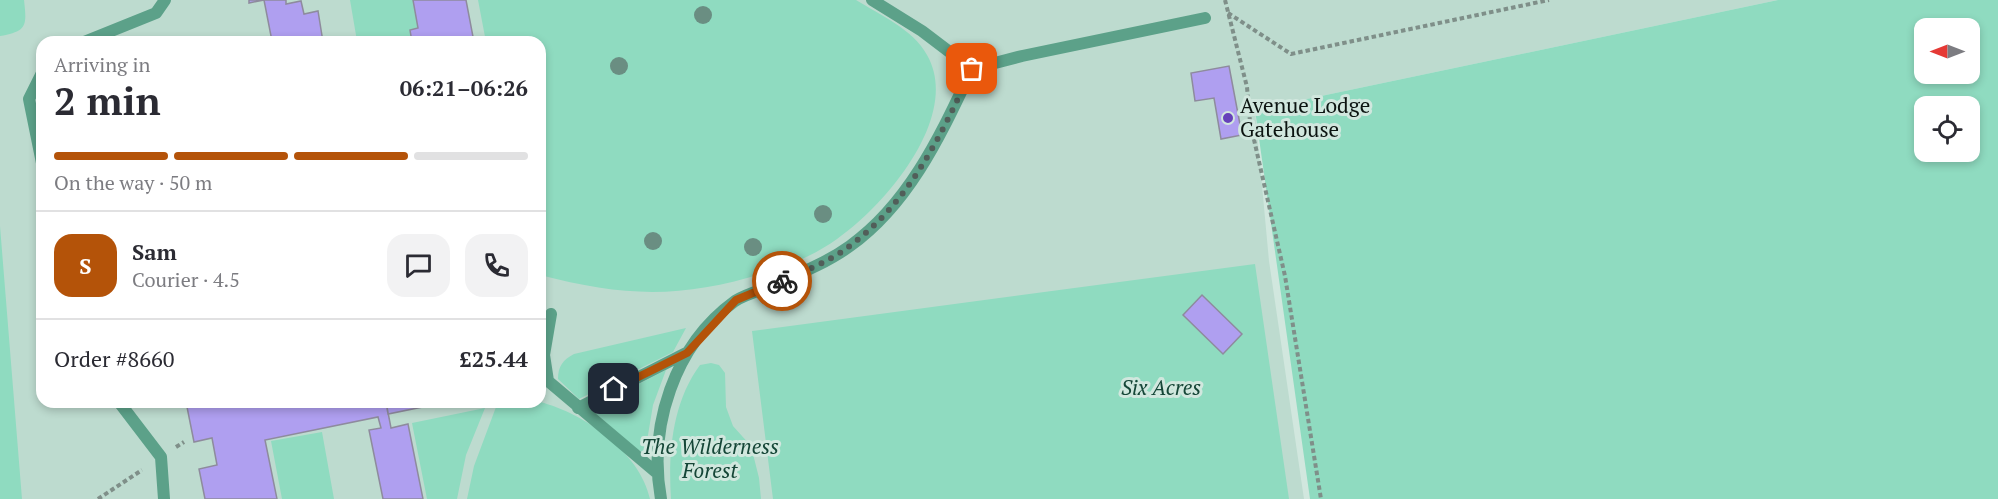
<!DOCTYPE html>
<meta charset="utf-8">
<style>
:root{--surface:#fff;--page:#f2f2f3;--text:#2b2b33;--muted:#7c7c81;--line:#e1e1e2;--accent:#b45309}
body{margin:0;font-family:"PT Serif",serif;background:var(--page);color:var(--text);height:100vh;display:flex;flex-direction:column;font-size:22px;white-space:nowrap}
*{box-sizing:border-box;margin:0}
p{font-size:20px;color:var(--muted)}
.icon{flex:none;width:33px;height:33px;fill:none;stroke:currentColor;stroke-width:2;stroke-linecap:round;stroke-linejoin:round}
.map{position:relative;flex:1;overflow:hidden}
.panel{position:absolute;left:36px;top:36px;width:510px;height:372px;display:flex;flex-direction:column;background:var(--surface);border-radius:18px;box-shadow:0 3px 9px #0003}
.panel>*{flex:none}
.needle{width:39px;rotate:270deg}
.tools{position:absolute;left:1914px;top:18px;display:grid;gap:12px}
.tools a{display:grid;place-items:center;width:66px;height:66px;border-radius:12px;background:var(--surface);box-shadow:0 3px 9px #0003;font-size:30px}
.pin{position:absolute;display:grid;place-items:center;width:51px;height:51px;color:#fff;margin:-26px;border-radius:12px;box-shadow:0 3px 9px #0006}
.courier{position:absolute;display:grid;place-items:center;width:60px;height:60px;margin:-30px;border:4px solid #b45309;border-radius:50%;background:#fff;color:#222;box-shadow:0 2px 8px #0007}
.overview em{font-style:normal;font-weight:700}
.overview div{display:flex;flex-direction:column-reverse}
.overview{display:flex;align-items:center;justify-content:space-between;height:102px;padding:0 18px}
h1{font-size:39px;font-weight:700;line-height:45px}
.bar{display:grid;grid-template-columns:repeat(4,1fr);gap:9px 6px;align-content:center;height:72px;padding:0 18px}
.bar i{height:8px;border-radius:4px;background:var(--line)}
.bar .on{background:var(--accent)}
.bar p{grid-column:span 4}
.line{display:flex;align-items:center;gap:15px;padding:0 18px;border-top:2px solid var(--line)}
.line div{flex:1}
.round{display:grid;place-items:center;flex:none;width:63px;height:63px;border-radius:18px;background:var(--page)}
.map>svg:first-child{display:block}
.built{fill:#bddbcf;fill-rule:evenodd}
.green{fill:#8fdbc0;fill-rule:evenodd}
.building{fill:#af9ff0;stroke:#8e8b9d;stroke-width:1.5}
.lines{fill:none;stroke-linecap:round;stroke-linejoin:round}
.path{stroke:#7f8f89;stroke-width:4;stroke-dasharray:4.5 3;stroke-linecap:butt}
.service{stroke:#5ca189;stroke-width:12}
.tree{fill:#6a8e82}
.done{stroke:#515e59;stroke-width:6;stroke-dasharray:0 10.8}
.route{stroke:#b45309;stroke-width:8}
.poi-dot{fill:#6641ba;stroke:#d1e7de;stroke-width:2}
.labels{text-anchor:middle;stroke-width:6;stroke-linejoin:round;paint-order:stroke}
.poi-label{font-size:21px;fill:#0c1411;stroke:#d1e7de;text-anchor:start}
.park-label{font-size:21px;font-style:italic;fill:#154637;stroke:#d1e7de}
</style>
<div class="map">
<svg width="1998" height="499" viewBox="0 0 1998 499">
<rect width="100%" height="100%" fill="#d1e7de"/>
<path class="built" d="M0,0H1778L1255,110L1269,261L1304,499H0ZM42,42H540V402H42Z"/>
<path class="green" d="M0,0H24C27,26 27,31 0,36Z
M350,0H413L418,28L410,30L411,38L370,42L369,39L357,41Z
M478,0H856C880,15 913,29 927,55C962,116 885,206 837,239C816,254 791,265 767,272C683,299 624,297 540,275V42H486Z
M1778,0H1998V499H1310L1255,110ZM1924,28H1970V74H1924ZM1924,106H1970V152H1924Z
M0,226L22,499H0Z
M1255,264L1289,499H773L752,331Z
M686,328L673,352L579,399L558,379C558,366 563,360 574,354Z
M711,363L719,365L725,373L726,407L733,426L751,446L759,478L761,499H671C668,453 672,403 700,365Z
M666,370L653,405L645,453L638,450L590,409Z
M540,402C584,413 640,452 650,499H467L474,466L496,407Z
M485,408L466,455L457,499H427L412,423Z
M322,432L334,499H282L271,441Z"/>
<path class="building" d="M249,0H286V4L301,1L304,14L318,11L323,42H269L272,41L264,0L249,3Z
M413,0H466L474,42H412L410,30L418,28Z
M1229,66L1242,135L1221,139L1214,98L1195,101L1191,73Z
M1202,295L1242,334L1223,354L1183,315Z
M186,402H386L391,428L408,424L423,499H383L369,430L381,428L378,417L265,440L277,499H205L199,469L217,465L212,438L194,442Z
M386,402H447L388,414Z"/>
<g class="lines">
<path class="path" d="M1225,0L1247,87L1250,122L1285,276L1321,499
M1228,13L1291,54L1549,0
M176,447L184,442
M98,499L142,470"/>
<path class="service" d="M872,0L922,31L972,69
M84,42L156,13L165,0
M972,69L1022,56L1205,18
M42,73L29,99L42,163
M551,314L544,355L548,381L657,473
M119,402L161,457L164,499
M578,408L686,353
M661,499C648,427 674,345 735,301C744,295 758,291 769,287C796,275 825,264 850,246C910,203 941,134 972,69"/>
</g>
<g class="tree">
<circle cx="703" cy="15" r="9"/>
<circle cx="619" cy="66" r="9"/>
<circle cx="823" cy="214" r="9"/>
<circle cx="653" cy="241" r="9"/>
<circle cx="753" cy="247" r="9"/>
</g>
<g class="lines">
<path class="done" d="M782,281C805,271 831,261 851,245C911,200 941,135 972,69"/>
<path class="route" d="M614,389L687,353L736,300L782,281"/>
</g>
<circle class="poi-dot" cx="1228" cy="118" r="6"/>
<g class="labels">
<g class="poi-label">
<text x="1240" y="113">Avenue Lodge<tspan x="1240" dy="24">Gatehouse</tspan></text>
</g>
<g class="park-label">
<text x="1161" y="395">Six Acres</text>
<text x="710" y="454">The Wilderness<tspan x="710" dy="24">Forest</tspan></text>
</g>
</g>
</svg>
<div class="tools">
<a><svg class="needle" viewBox="-14 -14 28 28"><path d="M0-13l5 13h-10z" fill="#e53935"/><path d="M0 13l5-13h-10z" fill="#7c7c81"/></svg></a>
<a><svg class="icon" aria-label="locate" viewBox="0 0 24 24"><circle cx="12" cy="12" r="6"/><path d="M12 2v4M12 18v4M2 12h4M18 12h4"/></svg></a>
</div>
<div class="pin" style="left:972px;top:69px;background:#ea580c"><svg class="icon" aria-label="bag" viewBox="0 0 24 24"><path d="M5 8h14l-1 12H6zM9 8a3 3 0 0 1 6 0"/></svg></div>
<div class="pin" style="left:614px;top:389px;background:#1f2937"><svg class="icon" aria-label="home" viewBox="0 0 24 24"><path d="M3 11l9-7 9 7M6 9v11h12V9"/></svg></div>
<div class="courier" style="left:782px;top:281px"><svg class="icon" aria-label="bike" viewBox="0 0 24 24"><circle cx="6" cy="16" r="4"/><circle cx="18" cy="16" r="4"/><path d="M6 16l4-8h5l3 8M10 8l3 8H6M13 5h3"/></svg></div>
<section class="panel">
<div class="overview"><div><h1>2 min</h1><p>Arriving in</p></div><em>06:21–06:26</em></div>
<div class="bar"><i class="on"></i><i class="on"></i><i class="on"></i><i></i><p>On the way · 50 m</p></div>
<div class="line" style="height:108px"><b class="round" style="background:var(--accent);color:#fff">S</b><div><b>Sam</b><p>Courier · 4.5</p></div><a class="round"><svg class="icon" aria-label="chat" viewBox="0 0 24 24"><path d="M4 5h16v11H9l-5 4z"/></svg></a><a class="round"><svg class="icon" aria-label="phone" viewBox="0 0 24 24"><path d="M5 4h4l2 5-3 2q2 4 5 5l2-3 5 2v4C11 20 4 13 5 4z"/></svg></a></div>
<div class="line" style="height:78px"><div>Order #8660</div><b>£25.44</b></div>
</section>
</div>
